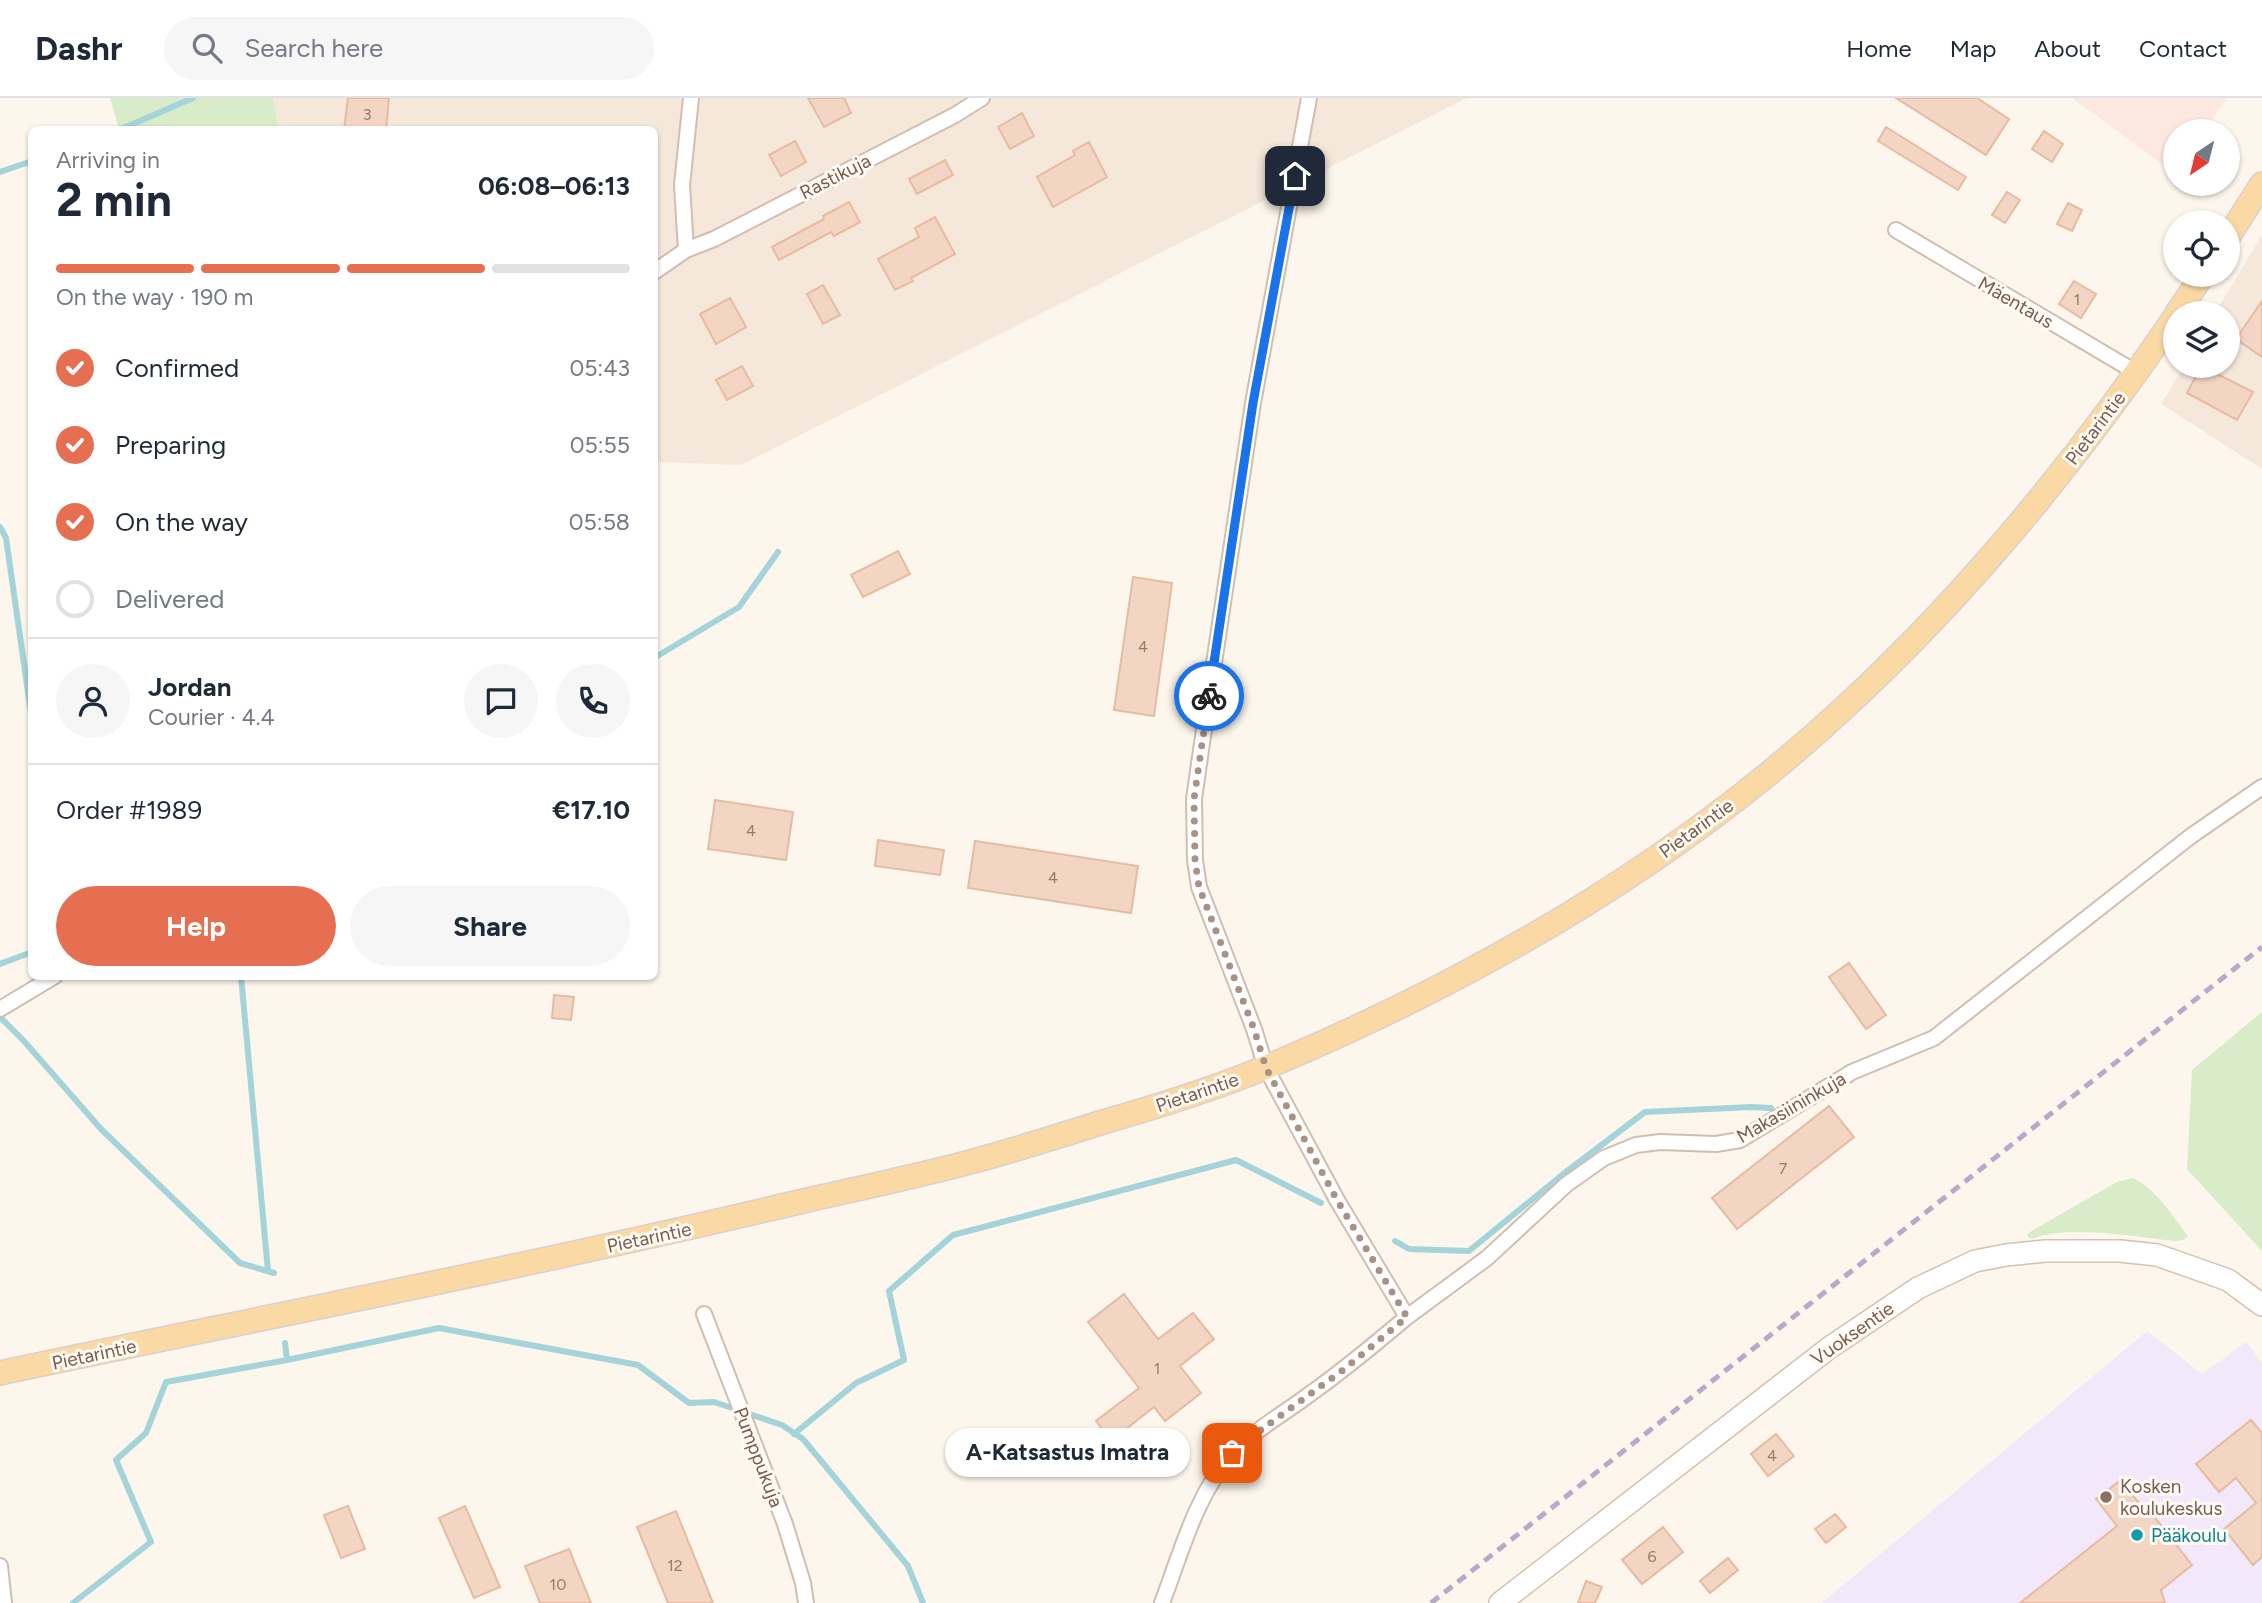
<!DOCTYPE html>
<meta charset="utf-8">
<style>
:root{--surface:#fff;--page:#f6f6f7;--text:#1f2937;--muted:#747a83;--line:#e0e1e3;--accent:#e76f51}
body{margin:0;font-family:Figtree,sans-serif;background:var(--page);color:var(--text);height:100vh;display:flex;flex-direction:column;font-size:26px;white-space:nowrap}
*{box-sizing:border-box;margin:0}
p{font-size:23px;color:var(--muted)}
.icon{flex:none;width:38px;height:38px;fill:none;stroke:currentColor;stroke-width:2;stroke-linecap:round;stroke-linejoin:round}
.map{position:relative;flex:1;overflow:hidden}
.sheet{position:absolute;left:28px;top:28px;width:630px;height:854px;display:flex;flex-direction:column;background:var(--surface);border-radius:10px;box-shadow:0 2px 5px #0004}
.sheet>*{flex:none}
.needle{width:46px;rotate:215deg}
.controls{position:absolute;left:2163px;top:21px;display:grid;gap:14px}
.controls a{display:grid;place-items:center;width:77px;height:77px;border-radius:50%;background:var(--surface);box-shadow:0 2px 5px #0004;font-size:35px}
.pin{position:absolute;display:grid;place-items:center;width:60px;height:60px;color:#fff;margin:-30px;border-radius:14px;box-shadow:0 4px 10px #0006}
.courier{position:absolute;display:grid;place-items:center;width:70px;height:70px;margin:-35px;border:5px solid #1a73e8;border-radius:50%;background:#fff;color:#222;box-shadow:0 2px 9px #0007}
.bubble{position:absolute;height:49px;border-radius:24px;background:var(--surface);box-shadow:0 2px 5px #0004;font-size:23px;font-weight:700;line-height:49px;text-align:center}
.summary em{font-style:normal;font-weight:700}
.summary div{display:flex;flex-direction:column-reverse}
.summary{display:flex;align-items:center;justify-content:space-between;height:119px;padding:0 28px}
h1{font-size:46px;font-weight:700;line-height:52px}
.bar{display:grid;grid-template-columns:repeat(4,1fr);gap:10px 7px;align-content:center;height:84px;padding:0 28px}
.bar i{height:9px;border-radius:5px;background:var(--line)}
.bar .current{background:var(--accent)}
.bar p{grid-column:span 4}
.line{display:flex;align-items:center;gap:18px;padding:0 28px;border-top:2px solid var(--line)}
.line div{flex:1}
.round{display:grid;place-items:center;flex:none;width:74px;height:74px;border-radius:37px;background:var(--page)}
ol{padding:0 28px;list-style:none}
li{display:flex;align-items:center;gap:21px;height:77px}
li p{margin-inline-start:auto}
li .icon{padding:7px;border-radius:50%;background:var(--accent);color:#fff;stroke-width:4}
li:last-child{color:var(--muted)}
li i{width:38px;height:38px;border:4px solid var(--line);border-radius:50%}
.button{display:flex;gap:14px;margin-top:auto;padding:14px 28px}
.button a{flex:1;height:80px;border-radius:42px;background:var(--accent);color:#fff;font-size:28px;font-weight:700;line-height:80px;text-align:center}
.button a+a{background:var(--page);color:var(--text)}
header{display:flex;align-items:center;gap:42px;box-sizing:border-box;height:98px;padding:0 35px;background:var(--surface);border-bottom:2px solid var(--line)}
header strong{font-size:33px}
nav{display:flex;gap:38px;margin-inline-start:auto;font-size:24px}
.search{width:490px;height:63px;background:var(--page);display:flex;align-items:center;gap:18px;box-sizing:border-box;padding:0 24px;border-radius:38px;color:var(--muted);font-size:26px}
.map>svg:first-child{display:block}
.residential{fill:#f5e8da}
.commercial{fill:#fde8e0}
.education{fill:#f3e8fa}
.green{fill:#d8ecc9}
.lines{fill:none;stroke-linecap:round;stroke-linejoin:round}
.stream{stroke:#a5d3da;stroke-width:6}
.building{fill:#f3d5c3;stroke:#e6bba3;stroke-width:2}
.street-casing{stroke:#d1beb0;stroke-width:18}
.secondary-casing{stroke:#d6c0b0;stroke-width:24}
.primary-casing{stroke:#dad1cd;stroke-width:26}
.street{stroke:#fff;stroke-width:14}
.secondary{stroke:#fff;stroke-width:21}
.primary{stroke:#fbd9a5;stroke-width:23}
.rail{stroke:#b9a8c9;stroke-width:5;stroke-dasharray:10 7;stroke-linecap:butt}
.done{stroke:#a89285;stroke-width:7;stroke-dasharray:0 12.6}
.route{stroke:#1a73e8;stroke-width:9}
.education-dot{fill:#8d6e63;stroke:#fffaf3;stroke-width:2.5}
.culture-dot{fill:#0f9aa8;stroke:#fffaf3;stroke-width:2.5}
.labels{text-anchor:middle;stroke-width:6;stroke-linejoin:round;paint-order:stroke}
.number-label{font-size:16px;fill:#987a6a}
.street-label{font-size:19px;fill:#7a5c4d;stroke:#fffaf3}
.education-label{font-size:19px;fill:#785e54;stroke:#fffaf3;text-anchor:start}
.culture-label{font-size:19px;fill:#0d838f;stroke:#fffaf3;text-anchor:start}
</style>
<header>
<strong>Dashr</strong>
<div class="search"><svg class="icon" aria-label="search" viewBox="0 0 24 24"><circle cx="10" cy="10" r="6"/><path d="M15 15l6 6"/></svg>Search here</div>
<nav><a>Home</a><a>Map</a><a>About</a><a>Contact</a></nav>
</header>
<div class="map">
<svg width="2262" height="1505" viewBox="0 0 2262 1505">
<rect width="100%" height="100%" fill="#fdf6ec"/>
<path class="residential" d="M273,0H1467L741,367L655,364L654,32L279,31Z
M2262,137V371L2161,306L2184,268H2228V215H2215Z"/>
<path class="commercial" d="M2072,0H2226L2206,33H2175V75Z"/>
<path class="education" d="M2147,1233L2202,1276L2246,1244L2262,1265V1505H1822Z"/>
<path class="green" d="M110,0H273L279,31H119Z
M2262,914V1153L2187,1071L2192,972Z
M2133,1080C2158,1093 2171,1116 2188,1138L2183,1142L2175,1143C2134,1139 2070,1126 2031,1141L2027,1138L2030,1134L2117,1084Z"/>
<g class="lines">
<path class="stream" d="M119,32L193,0
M0,74L32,63
M0,429L6,440L32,622
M654,560L739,509L778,454
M0,866L32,854
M241,878L268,1173
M0,919L23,942L101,1031L240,1165L274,1175
M1395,1143L1409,1151L1469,1153L1562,1077L1645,1014L1751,1009L1771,1010
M285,1245L287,1262
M794,1336L856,1285L904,1262L889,1193L953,1137L1236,1062L1321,1105
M73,1505L151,1444L116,1362L146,1335L166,1284L287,1262L439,1230L638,1267L689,1305L714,1304L782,1327L803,1341L908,1468L923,1505"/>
</g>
<path class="building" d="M348,0H389L386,32H344Z
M808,0H844L851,15L824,29Z
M1896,0H1977L2009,21L1986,57Z
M1022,15L1034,38L1010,51L998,29Z
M1886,29L1966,79L1958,92L1878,43Z
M2044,33L2063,46L2052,64L2032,51Z
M795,43L806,64L781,78L769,57Z
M1089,44L1107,79L1053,109L1037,79L1075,57L1073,53Z
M945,62L953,77L917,96L909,81Z
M2007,94L2020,102L2005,125L1992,117Z
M849,104L860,124L834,138L831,134L779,162L772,149L824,121L823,118Z
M2068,105L2082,112L2072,133L2057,126Z
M935,119L955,156L911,180L913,183L895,192L878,161L919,139L915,130Z
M2074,183L2096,196L2081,220L2059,206Z
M823,187L840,217L823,226L807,196Z
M730,200L746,229L716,246L700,216Z
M2262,203V259L2236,241Z
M742,268L753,288L727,302L716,282Z
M2201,268L2253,294L2237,322L2187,295Z
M898,453L910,476L863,499L851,477Z
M1133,479L1172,485L1154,618L1114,612Z
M715,702L793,714L786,762L708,751Z
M878,742L944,752L940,777L875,768Z
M975,743L1138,768L1131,815L968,790Z
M1849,865L1886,917L1866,931L1829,879Z
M554,897L574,899L571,922L552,920Z
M1829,1008L1854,1039L1737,1131L1712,1100Z
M1124,1196L1158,1241L1193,1215L1214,1241L1180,1268L1201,1295L1165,1323L1154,1309L1111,1343L1096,1323L1139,1290L1088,1224Z
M2251,1322L2262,1335V1459L2253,1467L2224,1431L2256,1405L2236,1380L2219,1394L2196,1366Z
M1776,1336L1794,1358L1768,1378L1751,1356Z
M2121,1382L2142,1409L2145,1407L2192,1467L2161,1492L2165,1505H2020L2117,1428L2096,1401Z
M348,1408L365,1451L341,1460L324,1417Z
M465,1408L500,1489L474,1500L439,1420Z
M676,1413L713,1505H668L637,1429Z
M1835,1416L1846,1429L1826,1445L1815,1431Z
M1663,1429L1683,1454L1642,1486L1622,1462Z
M569,1451L591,1505H540L525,1468Z
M1728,1460L1738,1472L1710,1495L1700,1483Z
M1586,1483L1602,1489L1595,1505H1578Z"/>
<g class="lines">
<defs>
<path id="street" d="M1309,0L1253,305L1201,652L1194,701L1195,762L1199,789L1254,931L1266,970L1337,1102L1407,1219L1487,1160L1567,1086L1604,1060L1636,1047L1660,1044L1716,1046L1740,1042L1852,974L1934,940L2191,738L2262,689
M1896,132L2137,275
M686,152L682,87L691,0
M654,174L686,152L714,141L955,17L982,0
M0,911L55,878
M704,1216L785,1426L803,1485L806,1505
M0,1468L4,1505
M1162,1505C1181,1455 1196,1396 1233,1355C1254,1332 1285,1315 1310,1296C1344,1272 1375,1246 1407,1219"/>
<path id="secondary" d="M1500,1505L1829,1250L1918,1190L1975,1163L2006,1157L2045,1153H2120L2157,1157L2228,1182L2262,1207"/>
<path id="primary" d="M2228,139L2262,86
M2177,215L2203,177
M0,1275C266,1219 534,1167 799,1104C856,1091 914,1079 970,1064C1015,1052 1059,1038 1103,1024C1159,1008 1215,991 1269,968C1476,881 1678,764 1843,611C1969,495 2079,360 2175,219"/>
</defs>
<use href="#street" class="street-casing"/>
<use href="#secondary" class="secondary-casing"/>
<use href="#primary" class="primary-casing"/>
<use href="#street" class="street"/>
<use href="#secondary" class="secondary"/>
<use href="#primary" class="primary"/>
<path class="rail" d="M1431,1505L2262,849"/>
</g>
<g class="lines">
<path class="done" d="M1209,598L1194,701L1195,762L1199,789L1254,931L1266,970L1337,1102L1407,1219L1343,1272L1247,1342L1232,1355"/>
<path class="route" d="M1209,598L1253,305L1295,78"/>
</g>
<circle class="education-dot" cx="2106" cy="1399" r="7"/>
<circle class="culture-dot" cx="2137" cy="1437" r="7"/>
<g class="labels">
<g class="number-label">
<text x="367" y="22">3</text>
<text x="2077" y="207">1</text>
<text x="1143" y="554">4</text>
<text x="751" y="738">4</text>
<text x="1053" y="785">4</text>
<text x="1783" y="1076">7</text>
<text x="1157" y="1276">1</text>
<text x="1772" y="1363">4</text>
<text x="1652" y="1464">6</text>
<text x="675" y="1473">12</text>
<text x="558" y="1492">10</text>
</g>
<g class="street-label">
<text transform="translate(835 78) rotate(-27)" y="7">Rastikuja</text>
<text transform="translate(2016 204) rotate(30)" y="7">Mäentaus</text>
<text transform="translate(2095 330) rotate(-53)" y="7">Pietarintie</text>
<text transform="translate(1696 730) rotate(-36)" y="7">Pietarintie</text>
<text transform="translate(1197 994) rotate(-19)" y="7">Pietarintie</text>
<text transform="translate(1791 1009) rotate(-30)" y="7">Makasiininkuja</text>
<text transform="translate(649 1139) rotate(-12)" y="7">Pietarintie</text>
<text transform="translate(1852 1235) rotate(-35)" y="7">Vuoksentie</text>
<text transform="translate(94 1256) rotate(-12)" y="7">Pietarintie</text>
<text transform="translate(759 1359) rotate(69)" y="7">Pumppukuja</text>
</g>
<g class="education-label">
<text x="2120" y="1395">Kosken<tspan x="2120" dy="22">koulukeskus</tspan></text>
</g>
<g class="culture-label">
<text x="2151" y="1444">Pääkoulu</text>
</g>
</g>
</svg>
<div class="controls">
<a><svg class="needle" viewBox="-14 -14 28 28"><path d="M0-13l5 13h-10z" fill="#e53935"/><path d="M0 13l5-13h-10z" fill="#747a83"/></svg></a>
<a><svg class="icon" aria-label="locate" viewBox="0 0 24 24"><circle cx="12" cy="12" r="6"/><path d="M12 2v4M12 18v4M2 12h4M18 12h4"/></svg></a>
<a><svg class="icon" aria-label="layers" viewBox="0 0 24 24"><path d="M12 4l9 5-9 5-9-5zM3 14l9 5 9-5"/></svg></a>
</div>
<div class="pin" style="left:1232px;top:1355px;background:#ea580c"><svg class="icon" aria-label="bag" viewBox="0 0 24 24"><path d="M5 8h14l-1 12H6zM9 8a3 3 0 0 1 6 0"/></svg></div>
<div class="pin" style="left:1295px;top:78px;background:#1f2937"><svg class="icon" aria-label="home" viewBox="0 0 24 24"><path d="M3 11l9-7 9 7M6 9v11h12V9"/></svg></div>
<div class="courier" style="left:1209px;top:598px"><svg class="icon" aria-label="bike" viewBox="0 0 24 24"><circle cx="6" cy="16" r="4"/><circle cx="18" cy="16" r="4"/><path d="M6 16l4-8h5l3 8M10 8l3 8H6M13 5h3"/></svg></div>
<div class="bubble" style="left:945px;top:1330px;width:245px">A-Katsastus Imatra</div>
<section class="sheet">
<div class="summary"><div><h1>2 min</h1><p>Arriving in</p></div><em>06:08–06:13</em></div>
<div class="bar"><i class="current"></i><i class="current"></i><i class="current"></i><i></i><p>On the way · 190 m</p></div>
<ol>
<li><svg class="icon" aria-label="check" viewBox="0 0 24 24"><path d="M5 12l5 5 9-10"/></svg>Confirmed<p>05:43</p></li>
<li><svg class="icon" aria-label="check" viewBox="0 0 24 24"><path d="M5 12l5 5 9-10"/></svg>Preparing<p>05:55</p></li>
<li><svg class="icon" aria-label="check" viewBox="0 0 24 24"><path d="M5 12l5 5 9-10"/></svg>On the way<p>05:58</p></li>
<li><i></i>Delivered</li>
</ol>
<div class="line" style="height:126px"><a class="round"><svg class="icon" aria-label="person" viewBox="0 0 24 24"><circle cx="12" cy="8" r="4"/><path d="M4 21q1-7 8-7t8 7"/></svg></a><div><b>Jordan</b><p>Courier · 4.4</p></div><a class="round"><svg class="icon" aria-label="chat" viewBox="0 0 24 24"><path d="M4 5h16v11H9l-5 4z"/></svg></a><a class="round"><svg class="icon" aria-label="phone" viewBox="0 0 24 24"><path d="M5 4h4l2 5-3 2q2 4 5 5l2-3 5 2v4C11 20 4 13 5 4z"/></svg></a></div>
<div class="line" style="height:91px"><div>Order #1989</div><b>€17.10</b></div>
<div class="button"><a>Help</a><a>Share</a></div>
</section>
</div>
